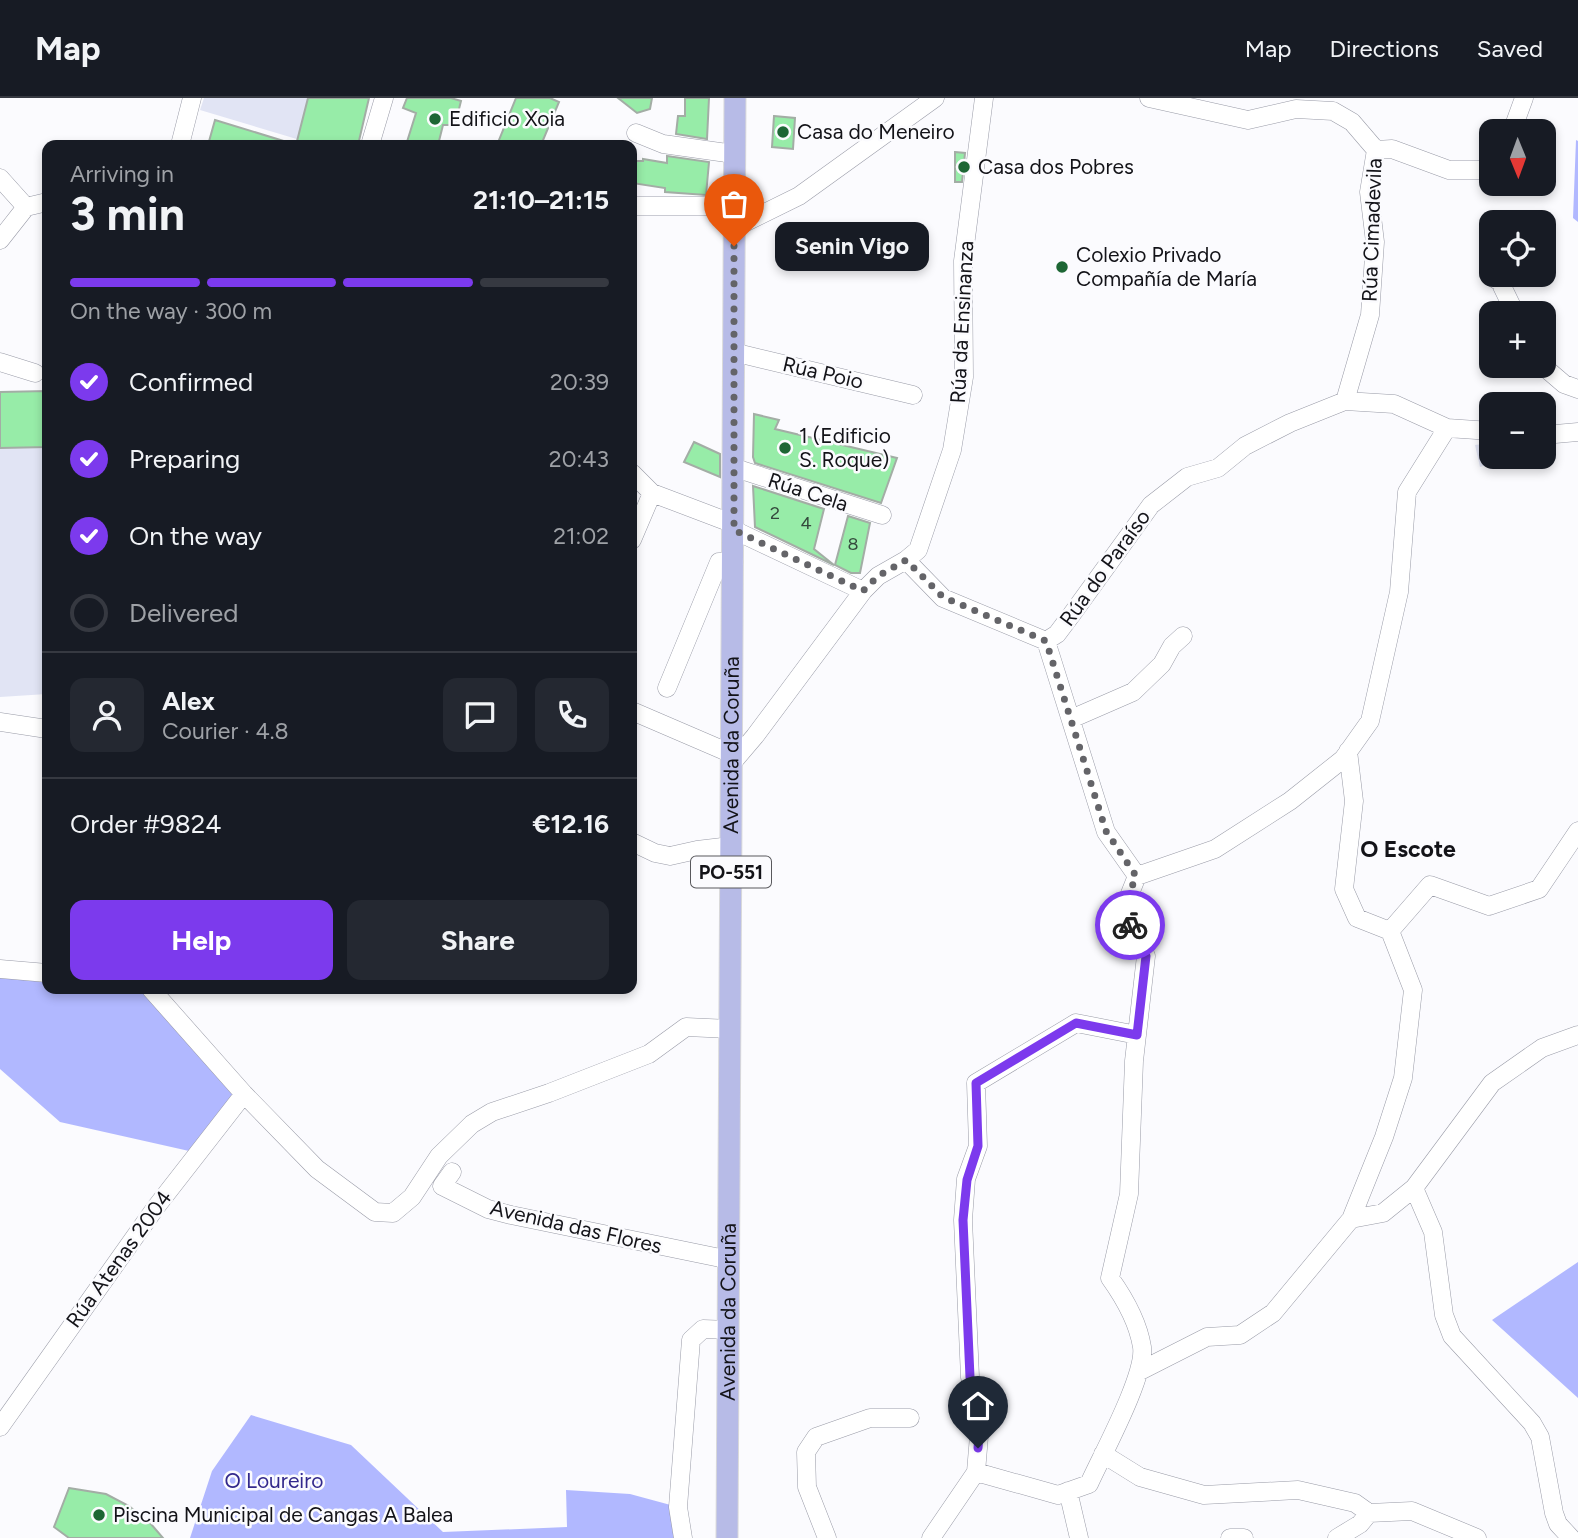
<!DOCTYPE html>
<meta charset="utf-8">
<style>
:root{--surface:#171b24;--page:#242831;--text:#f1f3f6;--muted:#9ea1a6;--line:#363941;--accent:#7c3aed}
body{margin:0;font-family:Figtree,sans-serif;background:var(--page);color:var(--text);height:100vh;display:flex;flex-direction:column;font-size:26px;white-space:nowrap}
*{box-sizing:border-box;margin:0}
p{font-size:23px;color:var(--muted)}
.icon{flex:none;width:38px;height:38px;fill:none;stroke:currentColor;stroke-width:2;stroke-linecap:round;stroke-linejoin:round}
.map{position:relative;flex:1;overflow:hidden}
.side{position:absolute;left:42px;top:42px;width:595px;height:854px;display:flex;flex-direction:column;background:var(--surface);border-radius:14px;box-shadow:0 4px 10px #0003}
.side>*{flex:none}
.needle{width:46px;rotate:179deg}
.fabs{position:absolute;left:1479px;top:21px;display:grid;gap:14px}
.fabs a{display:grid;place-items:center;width:77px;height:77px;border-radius:14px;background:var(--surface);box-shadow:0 4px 10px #0003;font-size:35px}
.pin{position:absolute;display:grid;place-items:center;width:60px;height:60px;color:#fff;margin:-72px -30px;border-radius:50% 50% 50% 0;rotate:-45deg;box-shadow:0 0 7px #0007}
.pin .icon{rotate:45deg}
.courier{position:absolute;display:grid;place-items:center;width:70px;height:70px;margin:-35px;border:5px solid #7c3aed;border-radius:50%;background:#fff;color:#222;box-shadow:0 2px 9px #0007}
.bubble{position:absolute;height:49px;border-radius:14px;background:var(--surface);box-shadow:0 4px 10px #0003;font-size:23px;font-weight:700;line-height:49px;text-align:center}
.overview em{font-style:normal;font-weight:700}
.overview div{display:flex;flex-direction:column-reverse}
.overview{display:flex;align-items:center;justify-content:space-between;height:119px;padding:0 28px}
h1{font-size:46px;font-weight:700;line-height:52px}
.bar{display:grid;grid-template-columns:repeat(4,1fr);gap:10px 7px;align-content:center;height:84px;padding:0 28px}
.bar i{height:9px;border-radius:5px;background:var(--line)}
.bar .selected{background:var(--accent)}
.bar p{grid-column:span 4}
.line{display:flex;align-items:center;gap:18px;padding:0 28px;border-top:2px solid var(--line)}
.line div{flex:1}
.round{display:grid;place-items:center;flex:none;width:74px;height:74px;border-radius:14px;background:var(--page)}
ol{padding:0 28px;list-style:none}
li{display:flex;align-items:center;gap:21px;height:77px}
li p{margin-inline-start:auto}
li .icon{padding:7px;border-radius:50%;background:var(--accent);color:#fff;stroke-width:4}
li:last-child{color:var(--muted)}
li i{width:38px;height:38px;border:4px solid var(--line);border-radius:50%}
.cta{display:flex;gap:14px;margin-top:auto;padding:14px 28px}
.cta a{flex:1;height:80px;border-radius:14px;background:var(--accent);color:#fff;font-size:28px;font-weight:700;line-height:80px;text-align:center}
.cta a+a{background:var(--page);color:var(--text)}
header{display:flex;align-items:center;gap:42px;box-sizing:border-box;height:98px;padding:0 35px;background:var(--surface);border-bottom:2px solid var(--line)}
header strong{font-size:33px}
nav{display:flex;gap:38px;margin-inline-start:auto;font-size:24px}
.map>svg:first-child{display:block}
.green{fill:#e1e4f4}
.forest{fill:#b1b8ff}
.building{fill:#97eca8;stroke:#a3ada5;stroke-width:2}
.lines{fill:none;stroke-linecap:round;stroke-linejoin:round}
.minor-casing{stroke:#999ba7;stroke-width:19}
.major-casing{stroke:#d9d9da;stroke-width:23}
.minor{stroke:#fff;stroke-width:18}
.major{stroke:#b7bbe7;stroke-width:21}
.done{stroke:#646468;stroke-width:7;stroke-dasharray:0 12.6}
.route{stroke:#7c3aed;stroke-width:9}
.poi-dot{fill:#1d6634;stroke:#fbfbfe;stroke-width:2.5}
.labels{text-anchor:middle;stroke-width:5;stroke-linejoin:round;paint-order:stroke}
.number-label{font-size:18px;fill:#34493c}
.shield{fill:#fbfbfe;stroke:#59595d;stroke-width:2}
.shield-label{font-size:19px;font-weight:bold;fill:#131318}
.poi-label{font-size:21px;fill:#131318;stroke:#fbfbfe;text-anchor:start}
.street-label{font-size:21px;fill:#131318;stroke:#fbfbfe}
.park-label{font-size:21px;fill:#33298c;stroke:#fbfbfe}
.neighbourhood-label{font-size:23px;font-weight:bold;fill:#131318;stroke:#fbfbfe}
</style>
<header>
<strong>Map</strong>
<nav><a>Map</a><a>Directions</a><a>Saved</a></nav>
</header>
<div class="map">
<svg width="1578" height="1440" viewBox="0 0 1578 1440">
<rect width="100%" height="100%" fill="#fbfbfe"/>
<path class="green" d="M204,0H312L300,42L200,12Z
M1491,345V359L1507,360L1480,369L1475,347Z
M47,349V596L0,599V350Z"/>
<path class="forest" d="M1576,42L1578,43V124L1573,120Z
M0,870L47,875V891H151L244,996L198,1055L60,1024L0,971Z
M1578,1164V1300L1492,1222Z
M251,1317L351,1347L443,1434L567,1429L566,1392L630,1396L678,1409L683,1440H190L212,1373Z"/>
<path class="building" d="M308,0H369L358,47H296Z
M407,0H451L461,3L455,27H443L438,47H406L416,15L403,10Z
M516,0H550L559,4L541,47H497Z
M618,0H652L650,11L637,15Z
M685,0H709L707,41L676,36L678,18H685Z
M774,18L795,20L793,51L772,49Z
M215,22L287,44V47H208Z
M955,54L965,55L962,84H955Z
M667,58L709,64L706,97L665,94V90L632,85V63H643V61L667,65Z
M47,293V349L0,350V294Z
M754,316L779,322L775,331L897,360L881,405L755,365L753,359Z
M694,344L720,356V379L684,364Z
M753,388L824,411L814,451L834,467L755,429Z
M848,418L870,425L860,475H851L835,467Z
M69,1390L106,1396L129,1408L151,1426L163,1440H69L54,1429Z"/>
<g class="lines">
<defs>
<path id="minor" d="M1149,0L1248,22L1296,11L1333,13L1352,24L1376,52
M1512,33L1524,0
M636,35L663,46L734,56
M180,47L192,0
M370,47L384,0
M1376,52L1392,51L1449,72H1484L1491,66
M0,80L26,109
M632,108H733
M734,130L799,98L935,0
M0,142L26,109L47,104
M1489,177L1500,184L1515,215
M733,254L913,297
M0,264L35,275
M1543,268L1564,286L1578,291
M1345,303L1370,217L1375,144L1369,94L1376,52
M1544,337L1578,334
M735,370L882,417
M632,375L652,395L734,426
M734,432L863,493
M632,442L652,395
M906,462L943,500L1046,543
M1046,543L1057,536L1072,516L1151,407L1187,379L1218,370L1245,348L1290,325L1345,303L1394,306L1447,330L1491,333
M667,590L719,464H734
M632,613L732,656
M1071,621L1133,594L1162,566L1172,548L1183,538
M0,624L47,631
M732,665L755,638L863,493L878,478L906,462L918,452L952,352L964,279L963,163L984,0
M632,744L655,755L670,758L697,752L731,748
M1137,778L1215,751L1290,703L1343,661L1370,623L1399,494L1407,394L1447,330
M1390,833L1430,787L1489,808L1539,791L1578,733
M0,871L47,875
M151,891L244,996L317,1071L375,1114L393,1115L412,1099L439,1058L472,1026L492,1014L549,995L649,956L686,929L730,931
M452,1074L442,1088L488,1111L511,1117L730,1162
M1414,1090L1433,1134L1444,1217L1452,1238L1532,1325L1540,1339L1554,1415L1558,1426L1571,1440
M1351,1121L1383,1115L1414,1090L1492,985L1542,950L1578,937
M1140,1273L1207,1239L1240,1237L1273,1215L1351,1121L1384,1039L1403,980L1413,892L1390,833L1357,820L1344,791L1354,703L1348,653
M0,1329L156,1109L244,996
M1103,1356L1140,1379L1204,1397L1298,1392L1355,1405L1369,1415L1360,1426L1337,1440
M976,1374L1058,1397L1089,1386C1102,1357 1146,1277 1142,1249C1138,1224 1125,1201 1110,1180L1129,1096L1134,963L1146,858L1123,813L1137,778L1106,734L1046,543
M1068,1393L1079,1440
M1369,1415L1412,1413L1477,1440
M683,1440L678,1409L691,1242L703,1231L729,1232
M827,1440L807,1389L806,1354L816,1339L870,1320H910
M931,1440L976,1374L980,1326L970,1279L963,1122L966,1081L978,1048L976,985L1076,925L1137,937
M1230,1440H1244"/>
<g id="major">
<path id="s1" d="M727,1440L735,0"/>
</g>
</defs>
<use href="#minor" class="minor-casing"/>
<use href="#major" class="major-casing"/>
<use href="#minor" class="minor"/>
<use href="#major" class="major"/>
</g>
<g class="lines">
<path class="done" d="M734,148V432L863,493L878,478L906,462L943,499L1046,543L1106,733L1136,778L1123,813L1130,827"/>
<path class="route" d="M978,1350L980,1326L970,1279L963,1122L967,1082L978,1048L976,985L1076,925L1137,937L1146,858L1130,827"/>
</g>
<g class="poi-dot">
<circle cx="435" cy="21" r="7"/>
<circle cx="783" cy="34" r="7"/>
<circle cx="964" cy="69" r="7"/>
<circle cx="1062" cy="169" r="7"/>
<circle cx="785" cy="350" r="7"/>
<circle cx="99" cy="1417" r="7"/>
</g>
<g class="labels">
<g class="number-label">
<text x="775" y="421">2</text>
<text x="806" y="431">4</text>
<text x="853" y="452">8</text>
</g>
<rect class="shield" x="691" y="758.5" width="80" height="31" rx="5"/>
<g class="shield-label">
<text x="731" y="781">PO-551</text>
</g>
<g class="poi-label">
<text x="449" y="28">Edificio Xoia</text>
<text x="797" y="41">Casa do Meneiro</text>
<text x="978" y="76">Casa dos Pobres</text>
<text x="1076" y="164">Colexio Privado<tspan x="1076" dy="24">Compañía de María</tspan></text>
<text x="799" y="345">1 (Edificio<tspan x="799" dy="24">S. Roque)</tspan></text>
<text x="113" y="1424">Piscina Municipal de Cangas A Balea</text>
</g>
<g class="street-label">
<text transform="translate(1372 132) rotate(-88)" y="7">Rúa Cimadevila</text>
<text transform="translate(962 224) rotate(-87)" y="7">Rúa da Ensinanza</text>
<text transform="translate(823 275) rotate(13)" y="7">Rúa Poio</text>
<text transform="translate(808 394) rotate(18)" y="7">Rúa Cela</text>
<text transform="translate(1105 470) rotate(-54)" y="7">Rúa do Paraíso</text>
<text dy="7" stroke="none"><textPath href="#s1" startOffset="793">Avenida da Coruña</textPath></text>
<text transform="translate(576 1129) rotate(13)" y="7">Avenida das Flores</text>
<text transform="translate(119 1161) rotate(-54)" y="7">Rúa Atenas 2004</text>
<text dy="7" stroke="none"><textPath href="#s1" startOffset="226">Avenida da Coruña</textPath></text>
</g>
<g class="park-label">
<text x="274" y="1390">O Loureiro</text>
</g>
<g class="neighbourhood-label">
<text x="1408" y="759">O Escote</text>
</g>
</g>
</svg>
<div class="fabs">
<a><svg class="needle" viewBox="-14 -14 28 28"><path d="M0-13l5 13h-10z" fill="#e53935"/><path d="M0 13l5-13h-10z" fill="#9ea1a6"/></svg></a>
<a><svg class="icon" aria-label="locate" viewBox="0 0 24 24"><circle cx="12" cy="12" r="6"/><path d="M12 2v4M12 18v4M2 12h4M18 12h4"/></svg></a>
<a>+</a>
<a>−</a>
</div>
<div class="pin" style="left:734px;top:148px;background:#ea580c"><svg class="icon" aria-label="bag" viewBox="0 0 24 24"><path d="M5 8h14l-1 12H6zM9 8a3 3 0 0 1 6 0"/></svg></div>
<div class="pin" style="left:978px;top:1350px;background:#1f2937"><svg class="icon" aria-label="home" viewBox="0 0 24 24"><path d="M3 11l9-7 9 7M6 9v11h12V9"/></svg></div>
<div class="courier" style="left:1130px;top:827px"><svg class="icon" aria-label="bike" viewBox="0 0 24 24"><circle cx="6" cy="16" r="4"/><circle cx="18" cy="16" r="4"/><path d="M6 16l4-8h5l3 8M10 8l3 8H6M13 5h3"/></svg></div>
<div class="bubble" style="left:775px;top:124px;width:154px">Senin Vigo</div>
<section class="side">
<div class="overview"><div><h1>3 min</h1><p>Arriving in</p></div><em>21:10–21:15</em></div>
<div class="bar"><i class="selected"></i><i class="selected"></i><i class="selected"></i><i></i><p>On the way · 300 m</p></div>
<ol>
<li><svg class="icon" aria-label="check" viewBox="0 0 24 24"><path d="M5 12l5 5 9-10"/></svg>Confirmed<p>20:39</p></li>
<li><svg class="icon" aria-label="check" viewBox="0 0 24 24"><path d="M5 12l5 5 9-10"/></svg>Preparing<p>20:43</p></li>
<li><svg class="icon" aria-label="check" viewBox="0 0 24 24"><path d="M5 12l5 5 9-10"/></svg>On the way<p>21:02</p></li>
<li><i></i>Delivered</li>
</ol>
<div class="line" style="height:126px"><a class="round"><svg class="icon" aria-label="person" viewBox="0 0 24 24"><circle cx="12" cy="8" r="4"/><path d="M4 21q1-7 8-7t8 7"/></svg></a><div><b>Alex</b><p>Courier · 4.8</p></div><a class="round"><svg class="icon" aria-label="chat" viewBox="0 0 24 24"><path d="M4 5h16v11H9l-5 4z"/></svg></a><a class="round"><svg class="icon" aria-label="phone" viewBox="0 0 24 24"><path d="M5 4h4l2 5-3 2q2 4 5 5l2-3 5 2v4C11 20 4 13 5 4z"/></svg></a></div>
<div class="line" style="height:91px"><div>Order #9824</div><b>€12.16</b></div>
<div class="cta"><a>Help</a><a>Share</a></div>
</section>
</div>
